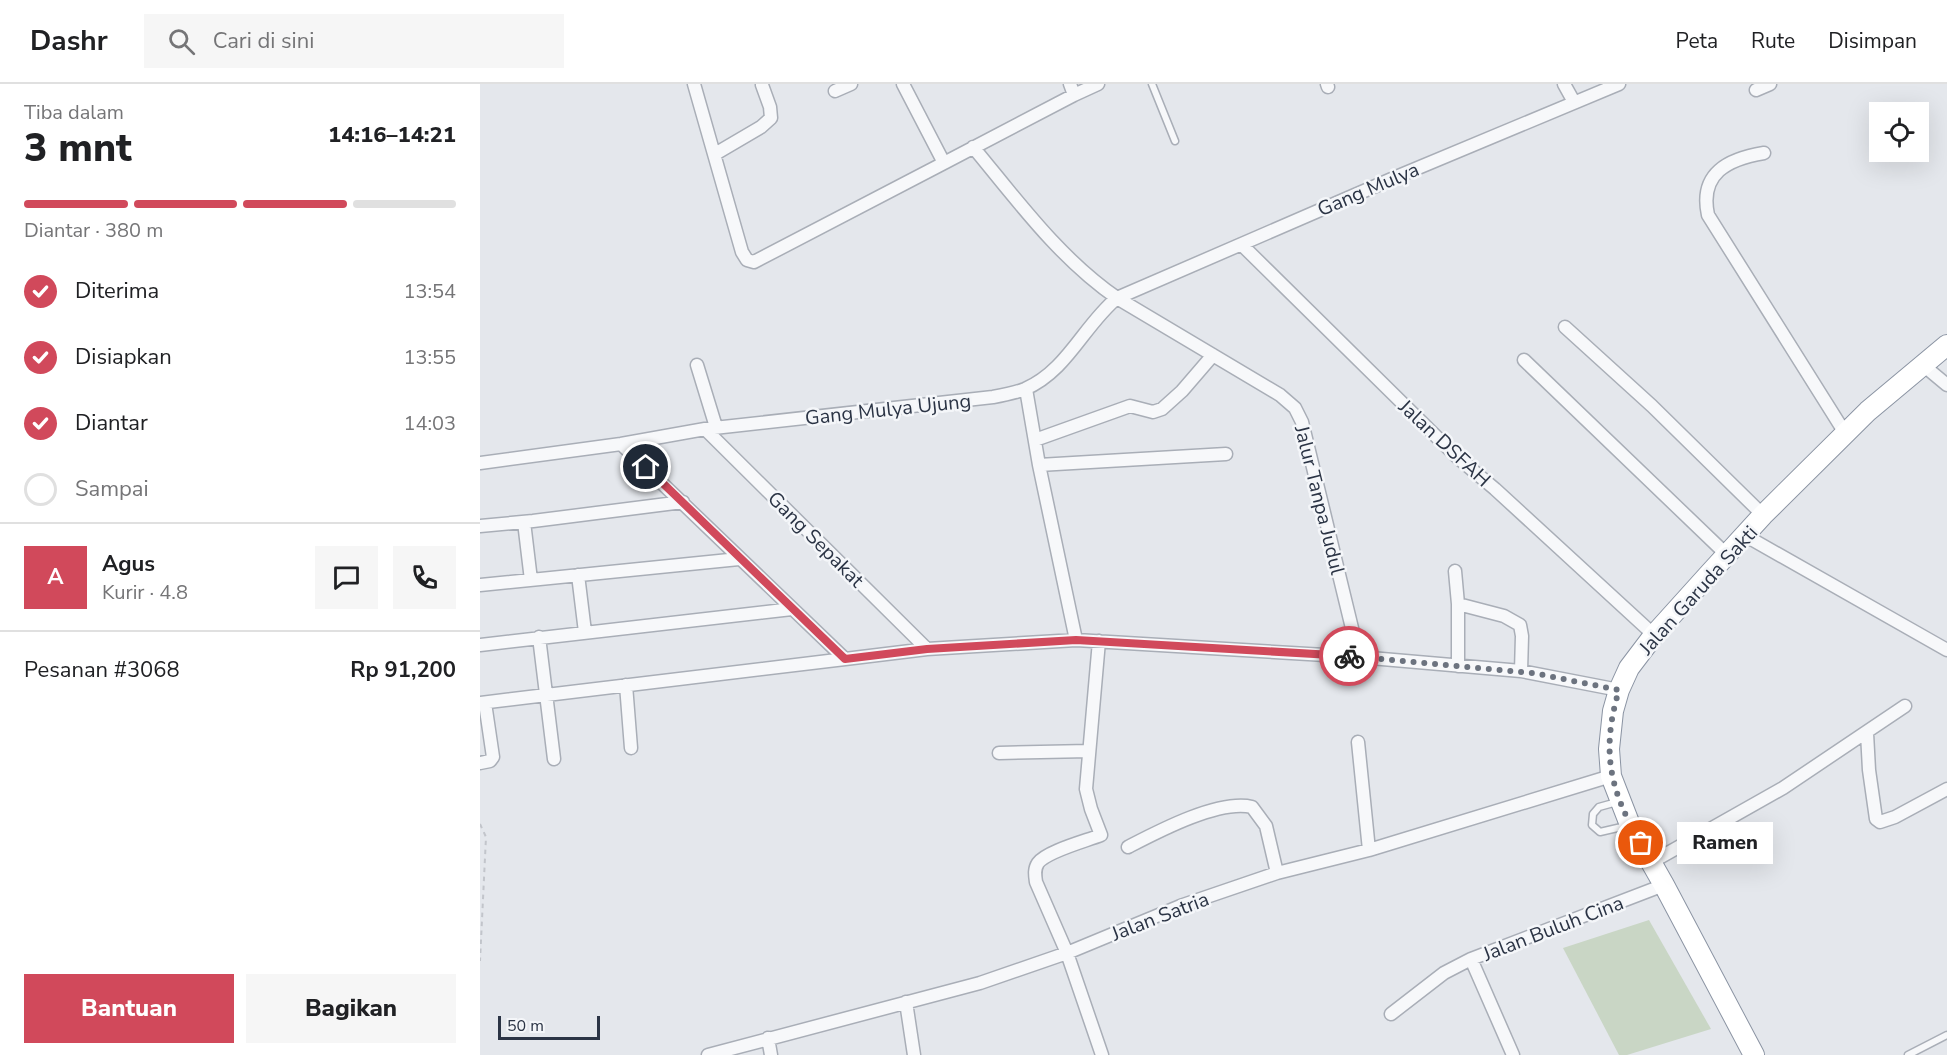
<!DOCTYPE html>
<html lang="id">
<meta charset="utf-8">
<style>
:root{--surface:#fff;--page:#f6f6f6;--text:#202124;--muted:#757577;--line:#e0e0e0;--accent:#d1495b}
body{margin:0;font-family:"Nunito Sans",sans-serif;background:var(--page);color:var(--text);height:100vh;display:flex;flex-direction:column;font-size:22px;white-space:nowrap}
*{box-sizing:border-box;margin:0}
p{font-size:20px;color:var(--muted)}
.icon{flex:none;width:33px;height:33px;fill:none;stroke:currentColor;stroke-width:2;stroke-linecap:round;stroke-linejoin:round}
.map{position:relative;flex:1;overflow:hidden}
.side{display:flex;flex-direction:column;background:var(--surface);width:480px}
.side>*{flex:none}
.buttons{position:absolute;left:1389px;top:18px;display:grid;gap:12px}
.buttons a{display:grid;place-items:center;width:60px;height:60px;border-radius:0px;background:var(--surface);box-shadow:0 6px 24px #0002;font-size:30px}
.scale{position:absolute;left:18px;bottom:15px;width:102px;box-sizing:border-box;padding-left:6px;border:3px solid #2b3445;border-top:0;font-size:16px;line-height:21px;white-space:nowrap;color:#2b3445;-webkit-text-stroke:4px #f4f6f9;paint-order:stroke}
.pin{position:absolute;display:grid;place-items:center;width:51px;height:51px;color:#fff;margin:-26px;border:3px solid #fff;border-radius:50%;box-shadow:0 2px 6px #0007}
.courier{position:absolute;display:grid;place-items:center;width:60px;height:60px;margin:-30px;border:4px solid #d1495b;border-radius:50%;background:#fff;color:#222;box-shadow:0 2px 8px #0007}
.bubble{position:absolute;height:42px;border-radius:0px;background:var(--surface);box-shadow:0 6px 24px #0002;font-size:20px;font-weight:800;line-height:42px;text-align:center}
.head em{font-style:normal;font-weight:800}
.head div{display:flex;flex-direction:column-reverse}
.head{display:flex;align-items:center;justify-content:space-between;height:102px;padding:0 24px}
h1{font-size:39px;font-weight:800;line-height:45px}
.bar{display:grid;grid-template-columns:repeat(4,1fr);gap:9px 6px;align-content:center;height:72px;padding:0 24px}
.bar i{height:8px;border-radius:4px;background:var(--line)}
.bar .current{background:var(--accent)}
.bar p{grid-column:span 4}
.line{display:flex;align-items:center;gap:15px;padding:0 24px;border-top:2px solid var(--line)}
.line div{flex:1}
.round{display:grid;place-items:center;flex:none;width:63px;height:63px;border-radius:0px;background:var(--page)}
ol{padding:0 24px;list-style:none}
li{display:flex;align-items:center;gap:18px;height:66px}
li p{margin-inline-start:auto}
li .icon{padding:6px;border-radius:50%;background:var(--accent);color:#fff;stroke-width:4}
li:last-child{color:var(--muted)}
li i{width:33px;height:33px;border:3px solid var(--line);border-radius:50%}
.primary-button{display:flex;gap:12px;margin-top:auto;padding:12px 24px}
.primary-button a{flex:1;height:69px;border-radius:0px;background:var(--accent);color:#fff;font-size:24px;font-weight:800;line-height:69px;text-align:center}
.primary-button a+a{background:var(--page);color:var(--text)}
header{display:flex;align-items:center;gap:36px;box-sizing:border-box;height:84px;padding:0 30px;background:var(--surface);border-bottom:2px solid var(--line)}
header strong{font-size:28px}
nav{display:flex;gap:33px;margin-inline-start:auto;font-size:21px}
.search{width:420px;height:54px;background:var(--page);display:flex;align-items:center;gap:15px;box-sizing:border-box;padding:0 21px;border-radius:0px;color:var(--muted);font-size:22px}
main{display:flex;flex:1;min-height:0}
.map>svg:first-child{display:block}
.green{fill:#c9d6c5}
.lines{fill:none;stroke-linecap:round;stroke-linejoin:round}
.service-casing{stroke:#a9aeb7;stroke-width:9}
.minor-casing{stroke:#a9aeb7;stroke-width:15}
.trunk-casing{stroke:#8b94a3;stroke-width:22}
.path{stroke:#c2c5cb;stroke-width:2;stroke-dasharray:4.5 4.5;stroke-linecap:butt}
.service{stroke:#f7f8fa;stroke-width:6}
.minor{stroke:#f7f8fa;stroke-width:12}
.trunk{stroke:#fff;stroke-width:20}
.done{stroke:#6c737f;stroke-width:6;stroke-dasharray:0 10.8}
.route{stroke:#d1495b;stroke-width:8}
.labels{text-anchor:middle;stroke-width:5;stroke-linejoin:round;paint-order:stroke}
.street-label{font-size:20px;fill:#2b3445;stroke:#f4f6f9}
</style>
<header>
<strong>Dashr</strong>
<div class="search"><svg class="icon" aria-label="search" viewBox="0 0 24 24"><circle cx="10" cy="10" r="6"/><path d="M15 15l6 6"/></svg>Cari di sini</div>
<nav><a>Peta</a><a>Rute</a><a>Disimpan</a></nav>
</header>
<main>
<section class="side">
<div class="head"><div><h1>3 mnt</h1><p>Tiba dalam</p></div><em>14:16–14:21</em></div>
<div class="bar"><i class="current"></i><i class="current"></i><i class="current"></i><i></i><p>Diantar · 380 m</p></div>
<ol>
<li><svg class="icon" aria-label="check" viewBox="0 0 24 24"><path d="M5 12l5 5 9-10"/></svg>Diterima<p>13:54</p></li>
<li><svg class="icon" aria-label="check" viewBox="0 0 24 24"><path d="M5 12l5 5 9-10"/></svg>Disiapkan<p>13:55</p></li>
<li><svg class="icon" aria-label="check" viewBox="0 0 24 24"><path d="M5 12l5 5 9-10"/></svg>Diantar<p>14:03</p></li>
<li><i></i>Sampai</li>
</ol>
<div class="line" style="height:108px"><b class="round" style="background:var(--accent);color:#fff">A</b><div><b>Agus</b><p>Kurir · 4.8</p></div><a class="round"><svg class="icon" aria-label="chat" viewBox="0 0 24 24"><path d="M4 5h16v11H9l-5 4z"/></svg></a><a class="round"><svg class="icon" aria-label="phone" viewBox="0 0 24 24"><path d="M5 4h4l2 5-3 2q2 4 5 5l2-3 5 2v4C11 20 4 13 5 4z"/></svg></a></div>
<div class="line" style="height:78px"><div>Pesanan #3068</div><b>Rp 91,200</b></div>
<div class="primary-button"><a>Bantuan</a><a>Bagikan</a></div>
</section>
<div class="map">
<svg width="1467" height="971" viewBox="0 0 1467 971">
<rect width="100%" height="100%" fill="#e4e7ec"/>
<path class="green" d="M1169,836L1231,945L1147,971H1139L1083,864Z"/>
<g class="lines">
<defs>
<path id="service" d="M672,0L695,57
M1137,718L1119,723L1113,730L1112,741L1120,748L1146,742
M1428,971L1467,951"/>
<path id="minor" d="M214,0L262,168L267,176L274,178L464,79L423,0
M847,0L848,3
M1084,0L1094,18
M1276,6L1290,0
M355,7L371,0
M594,11L618,0
M493,63C537,116 579,174 637,214L800,311L815,324L822,338L879,573
M1284,69C1248,75 1219,89 1228,131L1365,349
M235,70L281,43L291,34L290,23L282,1
M464,79L594,11L590,0
M762,161L977,373L1015,405L1174,551
M1085,243L1172,322L1283,431
M1044,276L1247,471
M217,281L236,343
M1443,281L1467,301
M546,305L559,381L596,556
M225,345L447,565
M555,356L650,322L673,328L682,325L702,307L733,271
M141,360L365,575L447,565L596,556L879,573L1041,587L1139,606
M0,379L141,360L225,345L513,313C524,311 535,309 545,305C587,287 604,241 637,214L921,91L1139,0
M559,381L746,370
M44,438L51,496
M0,442L53,437L203,418
M1266,452L1467,566
M975,487L978,520L1024,532L1040,541L1042,552L1041,587
M98,491L105,548
M0,501L259,475
M59,553L74,675
M619,557L606,705L611,725L621,751C606,757 567,767 558,779C554,785 555,791 556,798L587,869L622,971
M0,561L312,525
M978,582V520
M146,601L151,664
M0,619L365,575
M1387,649L1389,686L1396,735L1400,738L1415,733L1467,705
M878,658L889,766
M519,669L609,667
M0,679L10,677L13,673L5,619
M648,763C677,748 739,715 772,723L786,742L797,789
M1172,778L1303,704L1425,622
M991,875L1033,971
M426,918L434,971
M911,930L964,889L991,875L1184,801
M288,954L291,971
M228,971L500,899L587,869L703,821L797,789L889,766L1131,692"/>
<path id="trunk" d="M1274,971L1184,801L1150,741L1131,692L1129,665L1133,627L1139,606L1149,584L1174,551L1229,490L1283,431L1388,327L1467,261"/>
</defs>
<use href="#service" class="service-casing"/>
<use href="#minor" class="minor-casing"/>
<use href="#trunk" class="trunk-casing"/>
<path class="path" d="M0,740L6,753L0,877"/>
<use href="#service" class="service"/>
<use href="#minor" class="minor"/>
<use href="#trunk" class="trunk"/>
</g>
<g class="lines">
<path class="done" d="M869,572L1053,589L1139,606C1121,666 1129,706 1161,759"/>
<path class="route" d="M166,383L365,575L447,565L596,556L869,572"/>
</g>
<g class="labels">
<g class="street-label">
<text transform="translate(888 105) rotate(-23)" y="7">Gang Mulya</text>
<text transform="translate(408 325) rotate(-6)" y="7">Gang Mulya Ujung</text>
<text transform="translate(965 359) rotate(43)" y="7">Jalan DSFAH</text>
<text transform="translate(840 416) rotate(76)" y="7">Jalur Tanpa Judul</text>
<text transform="translate(336 455) rotate(45)" y="7">Gang Sepakat</text>
<text transform="translate(1218 506) rotate(-48)" y="7">Jalan Garuda Sakti</text>
<text transform="translate(680 832) rotate(-21)" y="7">Jalan Satria</text>
<text transform="translate(1073 844) rotate(-21)" y="7">Jalan Buluh Cina</text>
</g>
</g>
</svg>
<div class="buttons">
<a><svg class="icon" aria-label="locate" viewBox="0 0 24 24"><circle cx="12" cy="12" r="6"/><path d="M12 2v4M12 18v4M2 12h4M18 12h4"/></svg></a>
</div>
<div class="scale">50 m</div>
<div class="pin" style="left:1161px;top:759px;background:#ea580c"><svg class="icon" aria-label="bag" viewBox="0 0 24 24"><path d="M5 8h14l-1 12H6zM9 8a3 3 0 0 1 6 0"/></svg></div>
<div class="pin" style="left:166px;top:383px;background:#1f2937"><svg class="icon" aria-label="home" viewBox="0 0 24 24"><path d="M3 11l9-7 9 7M6 9v11h12V9"/></svg></div>
<div class="courier" style="left:869px;top:572px"><svg class="icon" aria-label="bike" viewBox="0 0 24 24"><circle cx="6" cy="16" r="4"/><circle cx="18" cy="16" r="4"/><path d="M6 16l4-8h5l3 8M10 8l3 8H6M13 5h3"/></svg></div>
<div class="bubble" style="left:1197px;top:738px;width:96px">Ramen</div>
</div>
</main>
